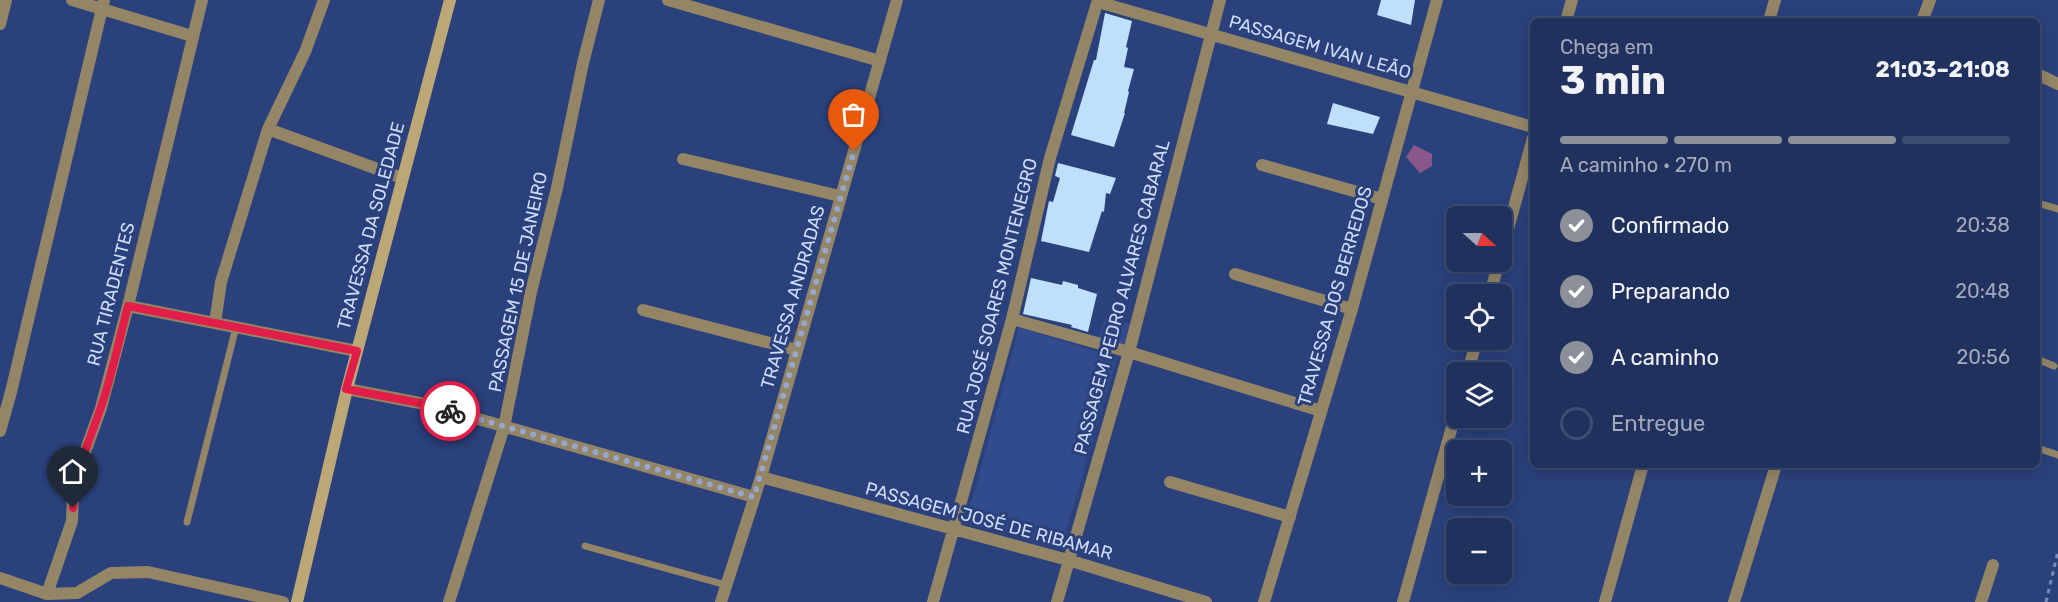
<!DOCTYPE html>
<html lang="pt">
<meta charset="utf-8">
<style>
:root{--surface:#20315d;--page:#283963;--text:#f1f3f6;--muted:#a2a9bc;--line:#3d4c72;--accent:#8c9099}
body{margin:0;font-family:Rubik,sans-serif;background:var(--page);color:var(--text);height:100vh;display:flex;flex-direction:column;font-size:22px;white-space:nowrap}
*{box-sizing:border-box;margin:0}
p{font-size:20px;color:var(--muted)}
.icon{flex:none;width:33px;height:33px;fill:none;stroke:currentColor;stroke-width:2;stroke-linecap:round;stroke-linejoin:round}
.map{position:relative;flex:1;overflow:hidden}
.side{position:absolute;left:1530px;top:18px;width:510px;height:450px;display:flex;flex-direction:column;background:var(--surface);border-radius:9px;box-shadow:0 3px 15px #0003,0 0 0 2px var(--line)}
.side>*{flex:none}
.needle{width:39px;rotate:111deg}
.tools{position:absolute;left:1446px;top:206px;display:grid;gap:12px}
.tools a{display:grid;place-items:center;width:66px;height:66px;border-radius:9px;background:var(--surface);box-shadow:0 3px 15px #0003,0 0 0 2px var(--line);font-size:30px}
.pin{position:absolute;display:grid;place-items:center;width:51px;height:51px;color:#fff;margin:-62px -26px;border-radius:50% 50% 50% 0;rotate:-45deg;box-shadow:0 0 6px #0007}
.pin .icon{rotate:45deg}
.courier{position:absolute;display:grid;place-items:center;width:60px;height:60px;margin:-30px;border:4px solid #e11d48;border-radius:50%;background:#fff;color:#222;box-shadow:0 2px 8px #0007}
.head em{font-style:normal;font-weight:700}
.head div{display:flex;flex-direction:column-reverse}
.head{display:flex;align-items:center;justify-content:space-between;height:102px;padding:0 30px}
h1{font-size:39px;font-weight:700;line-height:45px}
.bar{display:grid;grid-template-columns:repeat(4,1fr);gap:9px 6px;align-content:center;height:72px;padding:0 30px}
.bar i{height:8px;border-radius:4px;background:var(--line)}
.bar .active{background:var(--accent)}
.bar p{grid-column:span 4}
ol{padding:0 30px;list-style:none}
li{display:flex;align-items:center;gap:18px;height:66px}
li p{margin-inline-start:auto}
li .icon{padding:6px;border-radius:50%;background:var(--accent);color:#fff;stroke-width:4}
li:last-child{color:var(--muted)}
li i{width:33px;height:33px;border:3px solid var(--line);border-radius:50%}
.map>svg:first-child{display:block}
.built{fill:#324b8c}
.green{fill:#8a578b}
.building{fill:#bfdffc}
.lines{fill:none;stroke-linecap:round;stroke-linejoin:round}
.path{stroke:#788ab7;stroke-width:3;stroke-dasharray:4.5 4.5;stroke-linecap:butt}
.service{stroke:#938566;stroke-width:7}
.minor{stroke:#938566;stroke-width:12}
.tertiary{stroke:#938566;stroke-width:12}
.secondary{stroke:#bea776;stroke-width:12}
.done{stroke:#96a6cd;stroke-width:6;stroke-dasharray:0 10.8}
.route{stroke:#e11d48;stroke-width:8}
.labels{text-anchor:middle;stroke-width:6;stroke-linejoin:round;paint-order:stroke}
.street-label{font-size:18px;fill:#cfdcf9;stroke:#2b417c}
</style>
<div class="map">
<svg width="2058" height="602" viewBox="0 0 2058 602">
<rect width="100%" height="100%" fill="#2b417c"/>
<path class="built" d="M1106,317L1131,324L1125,346L1097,339Z
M1019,327L1117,358L1061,548L966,523Z"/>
<path class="green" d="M1414,145L1432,154V166L1420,173L1406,157Z"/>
<path class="building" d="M1381,0H1415L1411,25L1377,15Z
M1105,13L1132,21L1126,47L1128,48L1124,67L1134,69L1128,91L1129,92L1124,113H1125L1114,147L1071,135L1094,60H1096Z
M1333,103L1380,117L1373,134L1327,124Z
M1058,163L1116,178L1110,194L1106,193L1104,212L1102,211L1089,252L1041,241L1049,201L1053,202L1060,178L1055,176Z
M1031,278L1062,285L1063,281L1078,285V288L1097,294L1088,332L1071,327L1072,325L1023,314Z"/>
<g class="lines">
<path class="path" d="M2046,602L2058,551"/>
<path class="service" d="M2037,203L2058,209
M2037,359L2054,366
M2037,448L2058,455
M187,522L236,327
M585,546L726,585"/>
<path class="minor" d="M72,0L192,36
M668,0L880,61
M1098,2L1533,127
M1566,21L1572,0
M1769,21L1775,0
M1922,21L1930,0
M0,24L6,0
M2037,74L2058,84
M268,129L402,178
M683,159L840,196
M1262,165L1382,199
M1502,251L1533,138
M1235,274L1352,309
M1490,294L1499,261
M128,306L357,351
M643,310L797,350
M1012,319L1129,352L1321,411
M215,323L221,282L268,129L305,52L324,0
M1468,372L1477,339
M347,389L425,404L754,497
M0,431L11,392L104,0
M761,477L1068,560L1206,602
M1170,482L1290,517
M0,578L47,594L77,593L111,573L148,572L283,602
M47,594L72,521L73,494L81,463L101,408L128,306L202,0
M449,602L504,427L531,292L557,188L583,63L599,0
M721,602L761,477L897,0
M933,602L1012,319L1050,158L1098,0
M1057,602L1129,352L1220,0
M1403,602L1456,412
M1605,602L1643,465
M1734,602L1776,465
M1981,602L1993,565"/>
<path class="tertiary" d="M1264,602L1352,309L1437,0"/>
<path class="secondary" d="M297,602L347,389L450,0"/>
</g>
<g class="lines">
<path class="done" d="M450,411L754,497L854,151"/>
<path class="route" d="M73,508C74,473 89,442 100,410C112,376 119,340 128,306L357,351L346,389L425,404L450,411"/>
</g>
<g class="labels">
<g class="street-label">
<text transform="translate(1320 47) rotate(16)" y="6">PASSAGEM IVAN LEÃO</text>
<text transform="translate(371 226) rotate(-75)" y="6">TRAVESSA DA SOLEDADE</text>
<text transform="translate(518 282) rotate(-78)" y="6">PASSAGEM 15 DE JANEIRO</text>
<text transform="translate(111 294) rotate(-76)" y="6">RUA TIRADENTES</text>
<text transform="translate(997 296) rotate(-76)" y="6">RUA JOSÉ SOARES MONTENEGRO</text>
<text transform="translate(1335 296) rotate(-74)" y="6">TRAVESSA DOS BERREDOS</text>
<text transform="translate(793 297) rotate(-74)" y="6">TRAVESSA ANDRADAS</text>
<text transform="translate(1122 297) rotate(-75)" y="6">PASSAGEM PEDRO ALVARES CABARAL</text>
<text transform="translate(989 521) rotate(15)" y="6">PASSAGEM JOSÉ DE RIBAMAR</text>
</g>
</g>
</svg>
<div class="tools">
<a><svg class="needle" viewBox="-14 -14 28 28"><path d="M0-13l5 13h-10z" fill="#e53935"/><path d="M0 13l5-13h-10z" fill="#a2a9bc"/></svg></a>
<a><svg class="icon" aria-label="locate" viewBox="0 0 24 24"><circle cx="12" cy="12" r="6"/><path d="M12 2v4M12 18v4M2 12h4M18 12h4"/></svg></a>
<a><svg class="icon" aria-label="layers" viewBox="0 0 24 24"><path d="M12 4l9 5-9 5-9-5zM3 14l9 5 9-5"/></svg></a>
<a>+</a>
<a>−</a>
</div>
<div class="pin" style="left:854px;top:151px;background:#ea580c"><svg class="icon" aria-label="bag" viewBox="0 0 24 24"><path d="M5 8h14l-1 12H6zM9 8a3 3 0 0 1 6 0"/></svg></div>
<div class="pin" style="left:73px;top:508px;background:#1f2937"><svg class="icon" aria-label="home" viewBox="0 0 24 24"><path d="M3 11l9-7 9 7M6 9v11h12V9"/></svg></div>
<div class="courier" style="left:450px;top:411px"><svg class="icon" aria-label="bike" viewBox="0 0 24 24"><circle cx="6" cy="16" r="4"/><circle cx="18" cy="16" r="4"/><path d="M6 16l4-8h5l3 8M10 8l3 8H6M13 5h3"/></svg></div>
<section class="side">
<div class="head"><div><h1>3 min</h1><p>Chega em</p></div><em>21:03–21:08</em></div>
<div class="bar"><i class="active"></i><i class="active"></i><i class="active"></i><i></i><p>A caminho · 270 m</p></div>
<ol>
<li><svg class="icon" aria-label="check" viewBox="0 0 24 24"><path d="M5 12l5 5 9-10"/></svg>Confirmado<p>20:38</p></li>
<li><svg class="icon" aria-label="check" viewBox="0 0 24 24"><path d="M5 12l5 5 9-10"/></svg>Preparando<p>20:48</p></li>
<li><svg class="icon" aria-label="check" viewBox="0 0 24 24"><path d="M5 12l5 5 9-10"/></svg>A caminho<p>20:56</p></li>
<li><i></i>Entregue</li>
</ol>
</section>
</div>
